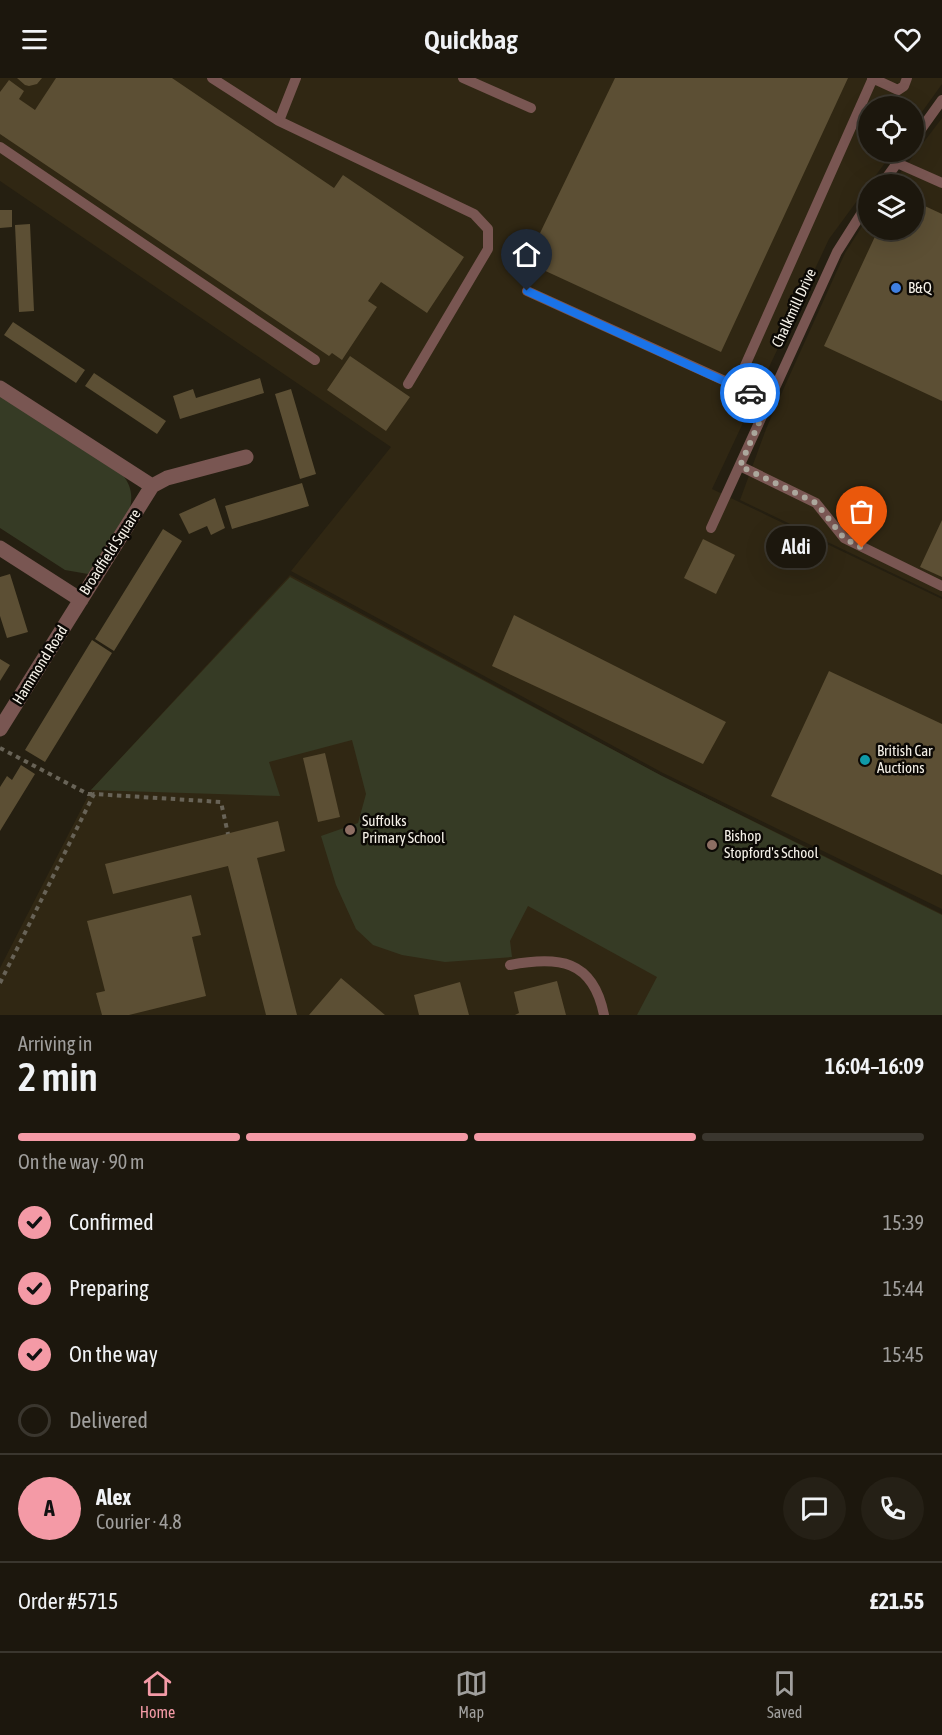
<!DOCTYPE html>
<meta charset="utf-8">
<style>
:root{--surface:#1c170d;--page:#252016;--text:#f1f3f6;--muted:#a09f9d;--line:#3a362e;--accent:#f49aa6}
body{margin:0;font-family:"Asap Condensed",sans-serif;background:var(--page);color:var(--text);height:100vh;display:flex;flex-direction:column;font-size:22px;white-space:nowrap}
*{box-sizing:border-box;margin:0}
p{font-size:20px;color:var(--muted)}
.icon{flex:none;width:33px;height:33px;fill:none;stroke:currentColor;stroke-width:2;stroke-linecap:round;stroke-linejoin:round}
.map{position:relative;height:937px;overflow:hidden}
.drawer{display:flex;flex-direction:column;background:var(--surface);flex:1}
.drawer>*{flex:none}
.tools{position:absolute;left:858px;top:18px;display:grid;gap:12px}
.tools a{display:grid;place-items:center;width:66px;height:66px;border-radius:50%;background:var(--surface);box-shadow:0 6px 24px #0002,0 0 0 2px var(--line);font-size:30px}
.pin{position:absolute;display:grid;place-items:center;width:51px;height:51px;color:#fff;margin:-62px -26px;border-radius:50% 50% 50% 0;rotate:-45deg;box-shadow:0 0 6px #0007}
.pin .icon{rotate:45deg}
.courier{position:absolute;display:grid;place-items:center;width:60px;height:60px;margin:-30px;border:4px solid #1a73e8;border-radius:50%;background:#fff;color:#222;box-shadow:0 2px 8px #0007}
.bubble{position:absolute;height:42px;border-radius:21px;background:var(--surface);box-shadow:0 6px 24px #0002,0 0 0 2px var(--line);font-size:20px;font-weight:600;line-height:42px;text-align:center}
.head em{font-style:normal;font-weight:600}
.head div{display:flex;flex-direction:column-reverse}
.head{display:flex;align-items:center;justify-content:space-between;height:102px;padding:0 18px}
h1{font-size:39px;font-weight:600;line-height:45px}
.bar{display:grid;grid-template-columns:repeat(4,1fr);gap:9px 6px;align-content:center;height:72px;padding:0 18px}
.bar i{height:8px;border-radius:4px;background:var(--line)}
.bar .active{background:var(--accent)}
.bar p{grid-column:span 4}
.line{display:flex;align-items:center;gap:15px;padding:0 18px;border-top:2px solid var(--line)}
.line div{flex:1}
.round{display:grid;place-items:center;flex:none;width:63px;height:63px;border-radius:32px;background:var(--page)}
ol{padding:0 18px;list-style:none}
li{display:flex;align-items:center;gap:18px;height:66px}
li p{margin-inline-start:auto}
li .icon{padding:6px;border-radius:50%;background:var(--accent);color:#111;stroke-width:4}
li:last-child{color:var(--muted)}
li i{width:33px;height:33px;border:3px solid var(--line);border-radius:50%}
header{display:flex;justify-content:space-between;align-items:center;height:78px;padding:0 18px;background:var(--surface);font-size:27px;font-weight:600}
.menu{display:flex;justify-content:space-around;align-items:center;height:84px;border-top:2px solid var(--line);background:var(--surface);font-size:16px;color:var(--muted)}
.menu a{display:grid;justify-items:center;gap:3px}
.menu .active{color:var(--accent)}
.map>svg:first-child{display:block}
.built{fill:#302713}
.green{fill:#363b25}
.building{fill:#5c4f34}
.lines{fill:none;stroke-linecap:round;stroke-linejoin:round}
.path{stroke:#686357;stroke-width:4;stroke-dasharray:4.5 4.5;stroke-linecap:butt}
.service{stroke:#795652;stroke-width:10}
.minor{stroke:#795652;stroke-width:15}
.done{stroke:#aca89d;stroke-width:6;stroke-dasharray:0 10.8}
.route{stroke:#1a73e8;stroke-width:8}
.shop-dot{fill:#3f7fe0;stroke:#0c0905;stroke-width:2}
.culture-dot{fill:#0f9aa8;stroke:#0c0905;stroke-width:2}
.education-dot{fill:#8d6e63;stroke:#0c0905;stroke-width:2}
.labels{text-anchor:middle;stroke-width:5;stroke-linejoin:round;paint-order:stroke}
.poi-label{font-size:15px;fill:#f5f1e8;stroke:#0c0905;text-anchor:start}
.street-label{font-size:15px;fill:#f5f1e8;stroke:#0c0905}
</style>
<header><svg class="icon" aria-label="menu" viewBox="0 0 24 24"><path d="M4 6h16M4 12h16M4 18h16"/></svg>Quickbag<svg class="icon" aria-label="heart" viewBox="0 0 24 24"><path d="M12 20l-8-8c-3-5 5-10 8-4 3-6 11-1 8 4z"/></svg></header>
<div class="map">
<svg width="942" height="937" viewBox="0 0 942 937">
<rect width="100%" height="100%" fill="#251f11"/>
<path class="built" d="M0,0H942V6L914,45V28H868V74H893L829,161L712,411L942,521V831L663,695L291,493L391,369L0,103Z
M942,40V519L740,422L766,351L783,312L845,175L861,150L868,140V152H914V106H892Z
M290,497L662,698L942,836V937H0V890L91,712Z"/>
<path class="green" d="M0,318L122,396C131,407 133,417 130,430L93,490L88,496L65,492L0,450Z
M290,499L662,698L942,837V937H637L657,899L528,828L510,863L512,879L445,884L402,877L373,867L356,851L336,807L321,758L358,745L366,716L352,662L269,684L280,718L91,712Z"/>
<path class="building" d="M17,0H42L37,6L29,8L25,7Z
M56,0H172L334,110L343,97L464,179L427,235L381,204L368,223L377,229L342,282L332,275L329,278L0,56V14L9,2L24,13L19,21L35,32Z
M615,0H848L721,274L526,184Z
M914,123L942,136V323L824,268L878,152H914Z
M0,132H12V149L0,150Z
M30,146L34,233L19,234L15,147Z
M13,244L85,292L76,305L4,257Z
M350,278L410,319L386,353L327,312Z
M94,295L166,343L157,356L85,308Z
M260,300L264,315L180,341L173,318L193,311L196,320Z
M291,311L316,396L300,401L275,316Z
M302,405L309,428L232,451L225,428Z
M215,420L225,450L211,457L207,448L189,456L179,436Z
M942,442V499L920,489Z
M163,451L182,463L114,573L95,561Z
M703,461L735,477L716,516L684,500Z
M10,496L28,554L7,560L0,538V499Z
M514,537L726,644L703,686L492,588Z
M92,562L112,575L45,684L25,672Z
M0,581L10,587L0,603Z
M829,593L942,646V797L771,718Z
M325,675L340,739L318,744L303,680Z
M21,687L35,696L0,753V709L7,698L12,702Z
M278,743L285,773L257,780L297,937H266L228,788L113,816L105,786Z
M191,817L201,857L192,859L206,918L129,937H102L96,915L105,913L87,843Z
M341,900L385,937H309Z
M557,903L566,937H515L519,935L514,914Z
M460,904L469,937H419L414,917Z"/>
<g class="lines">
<path class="path" d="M0,670L88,716H94
M0,905L94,716L221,724L228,756"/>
<path class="service" d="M212,0L279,43
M296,0L279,43L474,136L488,151V171L408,306
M463,0L531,30
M872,0L898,12L904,8L907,0
M914,61L942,22
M0,69L315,282
M897,85L942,105
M882,106L905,74
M527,213L736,308L873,0
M736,308L768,324
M740,388L816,425L844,460L942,508
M711,450L837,174L868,125
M510,887C558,878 593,881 604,937"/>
<path class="minor" d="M0,310L152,408L0,651
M152,408L167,400L246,379
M0,470L81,522"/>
</g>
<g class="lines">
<path class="done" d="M750,315L768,324L740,388L816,425L844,460L862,470"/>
<path class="route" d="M527,213L750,315"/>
</g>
<circle class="shop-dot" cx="896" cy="210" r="6"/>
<circle class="culture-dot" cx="865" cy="682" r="6"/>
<g class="education-dot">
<circle cx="350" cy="752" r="6"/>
<circle cx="712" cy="767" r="6"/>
</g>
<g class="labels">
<g class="poi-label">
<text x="908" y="215">B&amp;Q</text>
<text x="877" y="678">British Car<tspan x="877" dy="17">Auctions</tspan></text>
<text x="362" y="748">Suffolks<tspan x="362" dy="17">Primary School</tspan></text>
<text x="724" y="763">Bishop<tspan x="724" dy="17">Stopford's School</tspan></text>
</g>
<g class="street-label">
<text transform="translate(794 230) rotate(-65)" y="5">Chalkmill Drive</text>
<text transform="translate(110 474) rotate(-57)" y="5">Broadfield Square</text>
<text transform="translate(40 587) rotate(-58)" y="5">Hammond Road</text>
</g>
</g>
</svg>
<div class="tools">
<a><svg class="icon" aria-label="locate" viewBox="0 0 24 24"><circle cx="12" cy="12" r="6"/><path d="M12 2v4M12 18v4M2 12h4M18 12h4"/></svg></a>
<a><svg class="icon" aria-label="layers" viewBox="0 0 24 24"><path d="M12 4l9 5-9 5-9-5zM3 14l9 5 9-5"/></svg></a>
</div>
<div class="pin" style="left:862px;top:470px;background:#ea580c"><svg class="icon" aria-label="bag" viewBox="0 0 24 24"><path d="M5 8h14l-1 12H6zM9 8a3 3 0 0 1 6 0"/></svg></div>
<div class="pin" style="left:527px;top:213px;background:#1f2937"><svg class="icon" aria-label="home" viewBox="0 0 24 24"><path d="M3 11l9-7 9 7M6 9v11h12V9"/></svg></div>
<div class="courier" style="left:750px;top:315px"><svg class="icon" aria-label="car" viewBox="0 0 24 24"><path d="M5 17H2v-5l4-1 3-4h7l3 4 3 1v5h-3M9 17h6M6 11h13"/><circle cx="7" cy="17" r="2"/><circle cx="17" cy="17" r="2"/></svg></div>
<div class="bubble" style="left:766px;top:448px;width:60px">Aldi</div>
</div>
<section class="drawer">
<div class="head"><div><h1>2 min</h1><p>Arriving in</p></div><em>16:04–16:09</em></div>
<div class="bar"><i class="active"></i><i class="active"></i><i class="active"></i><i></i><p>On the way · 90 m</p></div>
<ol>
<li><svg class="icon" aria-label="check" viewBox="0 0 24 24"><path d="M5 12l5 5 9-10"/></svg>Confirmed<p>15:39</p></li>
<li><svg class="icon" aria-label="check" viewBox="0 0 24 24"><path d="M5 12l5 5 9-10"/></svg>Preparing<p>15:44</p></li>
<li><svg class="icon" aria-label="check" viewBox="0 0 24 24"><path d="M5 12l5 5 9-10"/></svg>On the way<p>15:45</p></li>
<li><i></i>Delivered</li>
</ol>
<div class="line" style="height:108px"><b class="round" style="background:var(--accent);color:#111">A</b><div><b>Alex</b><p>Courier · 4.8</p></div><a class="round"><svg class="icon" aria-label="chat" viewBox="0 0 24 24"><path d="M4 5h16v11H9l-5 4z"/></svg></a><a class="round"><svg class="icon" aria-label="phone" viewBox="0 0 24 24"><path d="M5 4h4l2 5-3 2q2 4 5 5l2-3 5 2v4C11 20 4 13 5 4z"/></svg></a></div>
<div class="line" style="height:78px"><div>Order #5715</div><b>£21.55</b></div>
</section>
<nav class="menu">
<a class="active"><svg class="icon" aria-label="home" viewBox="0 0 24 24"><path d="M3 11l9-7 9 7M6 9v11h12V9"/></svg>Home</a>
<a><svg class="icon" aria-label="map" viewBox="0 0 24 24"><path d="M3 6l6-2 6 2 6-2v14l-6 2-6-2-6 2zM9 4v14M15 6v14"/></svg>Map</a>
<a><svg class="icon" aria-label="saved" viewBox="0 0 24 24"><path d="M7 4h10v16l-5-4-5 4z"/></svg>Saved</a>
</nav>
